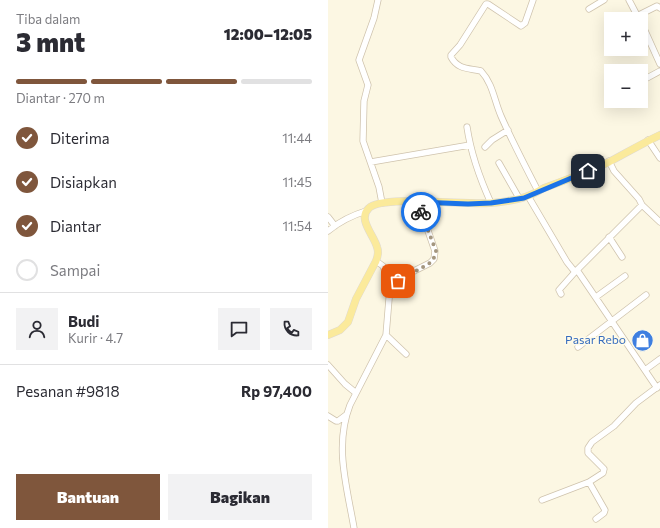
<!DOCTYPE html>
<html lang="id">
<meta charset="utf-8">
<style>
:root{--surface:#fff;--page:#f2f2f3;--text:#2b2b33;--muted:#7c7c81;--line:#e1e1e2;--accent:#7f563c}
body{margin:0;font-family:Commissioner,sans-serif;background:var(--page);color:var(--text);height:100vh;display:flex;flex-direction:column;font-size:15px;white-space:nowrap}
*{box-sizing:border-box;margin:0}
p{font-size:13px;color:var(--muted)}
.icon{flex:none;width:22px;height:22px;fill:none;stroke:currentColor;stroke-width:2;stroke-linecap:round;stroke-linejoin:round}
.map{position:relative;flex:1;overflow:hidden}
.side{display:flex;flex-direction:column;background:var(--surface);width:328px}
.side>*{flex:none}
.tools{position:absolute;left:276px;top:12px;display:grid;gap:8px}
.tools a{display:grid;place-items:center;width:44px;height:44px;border-radius:0px;background:var(--surface);box-shadow:0 4px 16px #0002;font-size:20px}
.pin{position:absolute;display:grid;place-items:center;width:34px;height:34px;color:#fff;margin:-17px;border-radius:8px;box-shadow:0 2px 6px #0006}
.courier{position:absolute;display:grid;place-items:center;width:40px;height:40px;margin:-20px;border:3px solid #1a73e8;border-radius:50%;background:#fff;color:#222;box-shadow:0 1px 5px #0007}
.head em{font-style:normal;font-weight:800}
.head div{display:flex;flex-direction:column-reverse}
.head{display:flex;align-items:center;justify-content:space-between;height:68px;padding:0 16px}
h1{font-size:26px;font-weight:800;line-height:30px}
.bar{display:grid;grid-template-columns:repeat(4,1fr);gap:6px 4px;align-content:center;height:48px;padding:0 16px}
.bar i{height:5px;border-radius:3px;background:var(--line)}
.bar .selected{background:var(--accent)}
.bar p{grid-column:span 4}
.line{display:flex;align-items:center;gap:10px;padding:0 16px;border-top:1px solid var(--line)}
.line div{flex:1}
.round{display:grid;place-items:center;flex:none;width:42px;height:42px;border-radius:0px;background:var(--page)}
ol{padding:0 16px;list-style:none}
li{display:flex;align-items:center;gap:12px;height:44px}
li p{margin-inline-start:auto}
li .icon{padding:4px;border-radius:50%;background:var(--accent);color:#fff;stroke-width:4}
li:last-child{color:var(--muted)}
li i{width:22px;height:22px;border:2px solid var(--line);border-radius:50%}
.primary-button{display:flex;gap:8px;margin-top:auto;padding:8px 16px}
.primary-button a{flex:1;height:46px;border-radius:0px;background:var(--accent);color:#fff;font-size:16px;font-weight:800;line-height:46px;text-align:center}
.primary-button a+a{background:var(--page);color:var(--text)}
main{display:flex;flex:1;min-height:0}
.map>svg:first-child{display:block}
.lines{fill:none;stroke-linecap:round;stroke-linejoin:round}
.minor-casing{stroke:#cfc3ad;stroke-width:7}
.major-casing{stroke:#ded9d3;stroke-width:8}
.minor{stroke:#fff;stroke-width:5.5}
.major{stroke:#fbea9b;stroke-width:7}
.done{stroke:#a4967f;stroke-width:4;stroke-dasharray:0 7.2}
.route{stroke:#1a73e8;stroke-width:5}
.labels{text-anchor:middle;stroke-width:3;stroke-linejoin:round;paint-order:stroke}
.shop-label{font-size:12px;fill:#366cbe;stroke:#fffbe9;text-anchor:end}
</style>
<main>
<section class="side">
<div class="head"><div><h1>3 mnt</h1><p>Tiba dalam</p></div><em>12:00–12:05</em></div>
<div class="bar"><i class="selected"></i><i class="selected"></i><i class="selected"></i><i></i><p>Diantar · 270 m</p></div>
<ol>
<li><svg class="icon" aria-label="check" viewBox="0 0 24 24"><path d="M5 12l5 5 9-10"/></svg>Diterima<p>11:44</p></li>
<li><svg class="icon" aria-label="check" viewBox="0 0 24 24"><path d="M5 12l5 5 9-10"/></svg>Disiapkan<p>11:45</p></li>
<li><svg class="icon" aria-label="check" viewBox="0 0 24 24"><path d="M5 12l5 5 9-10"/></svg>Diantar<p>11:54</p></li>
<li><i></i>Sampai</li>
</ol>
<div class="line" style="height:72px"><a class="round"><svg class="icon" aria-label="person" viewBox="0 0 24 24"><circle cx="12" cy="8" r="4"/><path d="M4 21q1-7 8-7t8 7"/></svg></a><div><b>Budi</b><p>Kurir · 4.7</p></div><a class="round"><svg class="icon" aria-label="chat" viewBox="0 0 24 24"><path d="M4 5h16v11H9l-5 4z"/></svg></a><a class="round"><svg class="icon" aria-label="phone" viewBox="0 0 24 24"><path d="M5 4h4l2 5-3 2q2 4 5 5l2-3 5 2v4C11 20 4 13 5 4z"/></svg></a></div>
<div class="line" style="height:52px"><div>Pesanan #9818</div><b>Rp 97,400</b></div>
<div class="primary-button"><a>Bantuan</a><a>Bagikan</a></div>
</section>
<div class="map">
<svg width="332" height="528" viewBox="0 0 332 528">
<rect width="100%" height="100%" fill="#fcf7e3"/>
<g class="lines">
<defs>
<path id="minor" d="M50,0L46,18L31,60L40,85L36,101L35,141L51,187L54,203
M205,0L197,23L193,26L160,4H158L132,45L123,55V57C130,70 141,68 153,71C165,84 166,100 173,116C184,141 197,166 210,191
M301,0L311,19
M261,9L276,0
M309,16L329,6L332,8
M313,22L332,64
M319,78L332,71
M139,127C143,154 152,179 163,203
M320,140L332,158
M157,147L164,140L180,130
M281,161L286,171L311,199L314,205L332,222
M43,162L142,145
M171,163L191,198
M200,196L239,262L247,272L249,270L329,388
M0,217L7,226
M0,231C11,222 25,215 38,211
M281,237L294,257
M48,261L55,266L62,287
M249,270L314,205
M233,294L231,290L247,272
M268,297L297,276
M58,335L78,354
M250,347L318,295
M0,365L17,384L28,393
M317,370L332,359
M0,416L8,421H10L18,415
M214,500L261,482
M268,519L276,513L277,510L261,482L275,473L276,469L260,453V448L264,442L286,426L308,403L332,385
M26,528C19,487 6,446 22,405L58,335L62,287L78,275L102,263L106,259L107,251L90,202"/>
<path id="major" d="M0,335L12,330L20,322L28,299L48,261C50,256 51,252 49,247C46,235 29,219 41,208C54,195 139,205 161,203C170,203 188,200 197,197C204,195 210,191 216,188C238,180 260,172 281,162C298,153 315,143 332,135"/>
</defs>
<use href="#minor" class="minor-casing"/>
<use href="#major" class="major-casing"/>
<use href="#minor" class="minor"/>
<use href="#major" class="major"/>
</g>
<g class="lines">
<path class="done" d="M70,281L102,263C106,259 107,256 108,251L93,212"/>
<path class="route" d="M93,212L90,202L140,204L163,203L196,198L260,171"/>
</g>
<defs>
<symbol id="shop-disc" viewBox="-11 -11 22 22"><circle r="9.5" fill="#3f7fe0" stroke="#fffbe9"/><path d="M-5-2.5h2.3a2.7 3.5 0 0 1 5.4 0H5L5.5 6h-11ZM-1.5-2.5h3a1.5 2.3 0 0 0-3 0Z" fill="#fff"/></symbol>
</defs>
<g fill-rule="evenodd">
<use href="#shop-disc" x="302" y="328" width="25" height="25"/>
</g>
<g class="labels">
<g class="shop-label">
<text x="298" y="344">Pasar Rebo</text>
</g>
</g>
</svg>
<div class="tools">
<a>+</a>
<a>−</a>
</div>
<div class="pin" style="left:70px;top:281px;background:#ea580c"><svg class="icon" aria-label="bag" viewBox="0 0 24 24"><path d="M5 8h14l-1 12H6zM9 8a3 3 0 0 1 6 0"/></svg></div>
<div class="pin" style="left:260px;top:171px;background:#1f2937"><svg class="icon" aria-label="home" viewBox="0 0 24 24"><path d="M3 11l9-7 9 7M6 9v11h12V9"/></svg></div>
<div class="courier" style="left:93px;top:212px"><svg class="icon" aria-label="bike" viewBox="0 0 24 24"><circle cx="6" cy="16" r="4"/><circle cx="18" cy="16" r="4"/><path d="M6 16l4-8h5l3 8M10 8l3 8H6M13 5h3"/></svg></div>
</div>
</main>
